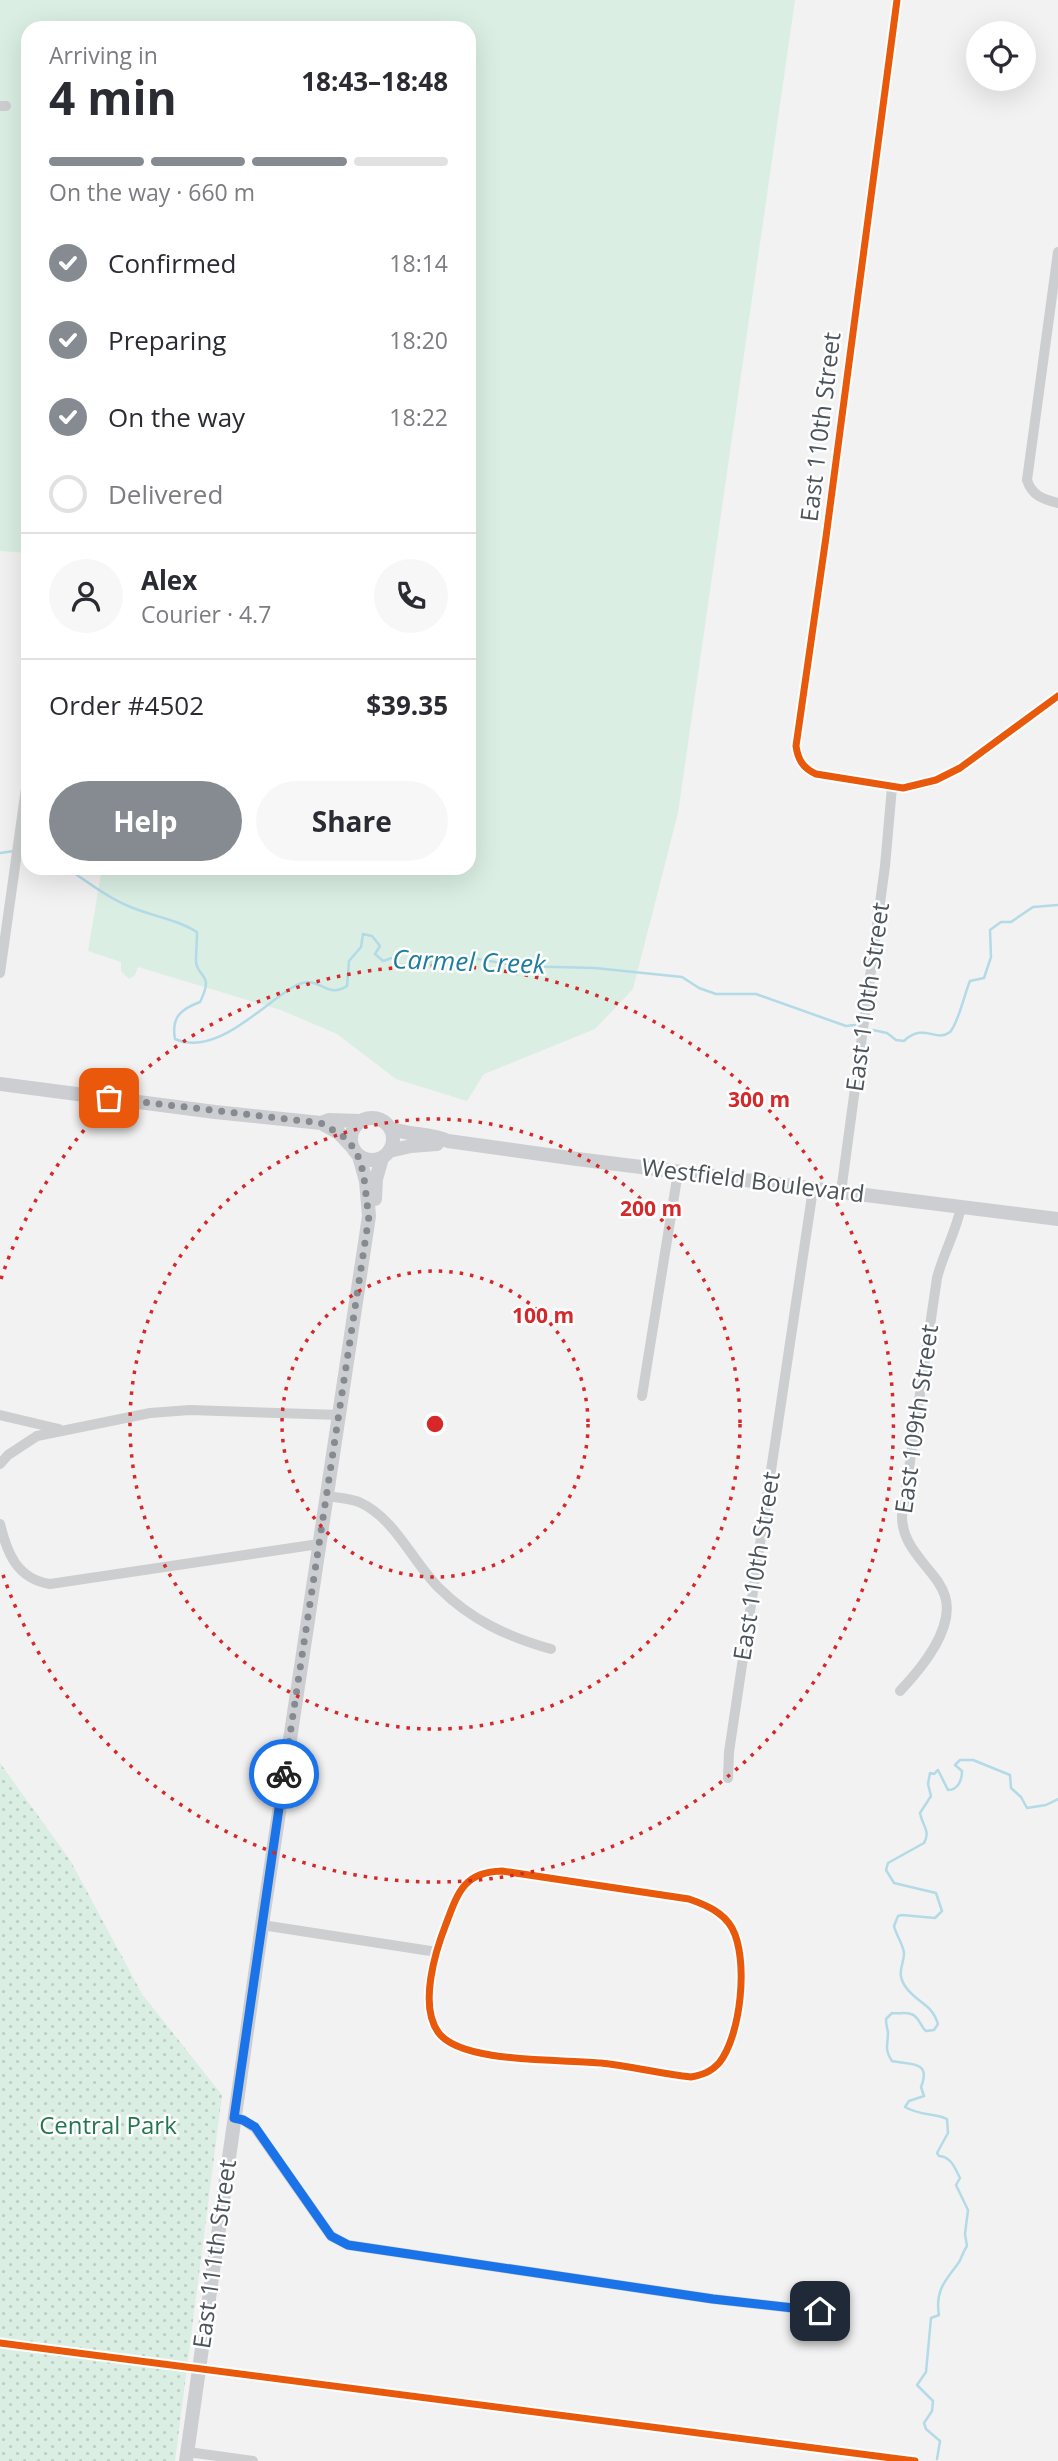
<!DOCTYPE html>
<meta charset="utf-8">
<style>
:root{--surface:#fff;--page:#f7f7f7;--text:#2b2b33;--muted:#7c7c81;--line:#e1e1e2;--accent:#858b90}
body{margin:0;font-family:"Open Sans",sans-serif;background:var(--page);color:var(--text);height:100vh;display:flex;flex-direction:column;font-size:26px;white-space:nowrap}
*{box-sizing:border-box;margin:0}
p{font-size:23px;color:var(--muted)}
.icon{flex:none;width:38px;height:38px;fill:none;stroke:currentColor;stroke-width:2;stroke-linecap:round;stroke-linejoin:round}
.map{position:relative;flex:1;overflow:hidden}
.drawer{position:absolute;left:21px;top:21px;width:455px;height:854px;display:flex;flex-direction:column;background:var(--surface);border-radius:21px;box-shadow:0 7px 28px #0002}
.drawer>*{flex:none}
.tools{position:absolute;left:966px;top:21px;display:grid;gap:14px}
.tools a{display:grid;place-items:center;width:70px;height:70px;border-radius:50%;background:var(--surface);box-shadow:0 7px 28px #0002;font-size:35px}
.pin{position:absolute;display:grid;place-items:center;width:60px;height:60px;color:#fff;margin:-30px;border-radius:14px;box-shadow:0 4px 10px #0006}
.courier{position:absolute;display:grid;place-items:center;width:70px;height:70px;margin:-35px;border:5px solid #1a73e8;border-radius:50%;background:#fff;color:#222;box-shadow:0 2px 9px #0007}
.overview em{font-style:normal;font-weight:700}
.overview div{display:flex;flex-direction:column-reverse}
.overview{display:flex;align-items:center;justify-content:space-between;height:119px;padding:0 28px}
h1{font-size:46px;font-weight:700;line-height:52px}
.bar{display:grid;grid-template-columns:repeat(4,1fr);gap:10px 7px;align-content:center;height:84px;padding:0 28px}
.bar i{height:9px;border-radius:5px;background:var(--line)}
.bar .current{background:var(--accent)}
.bar p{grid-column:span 4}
.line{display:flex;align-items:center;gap:18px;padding:0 28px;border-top:2px solid var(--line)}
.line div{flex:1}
.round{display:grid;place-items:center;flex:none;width:74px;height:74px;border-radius:37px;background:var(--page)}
ol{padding:0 28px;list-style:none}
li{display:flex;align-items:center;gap:21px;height:77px}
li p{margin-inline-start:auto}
li .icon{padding:7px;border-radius:50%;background:var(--accent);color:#fff;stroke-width:4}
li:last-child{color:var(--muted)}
li i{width:38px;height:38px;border:4px solid var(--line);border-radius:50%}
.action{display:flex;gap:14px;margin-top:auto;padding:14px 28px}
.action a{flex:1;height:80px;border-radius:42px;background:var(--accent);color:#fff;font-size:28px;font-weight:700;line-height:80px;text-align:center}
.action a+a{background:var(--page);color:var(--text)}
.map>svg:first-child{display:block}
.green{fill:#daeee3}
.park{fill:url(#park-dots)}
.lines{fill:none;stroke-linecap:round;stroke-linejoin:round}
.stream{stroke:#b3dae7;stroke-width:2.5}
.minor{stroke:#ccced0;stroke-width:10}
.secondary{stroke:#cdced1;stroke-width:14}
.cycleway-casing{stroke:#fff;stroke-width:11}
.cycleway{stroke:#e8590c;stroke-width:7}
.done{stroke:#858b90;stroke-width:7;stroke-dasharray:0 12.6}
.route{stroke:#1a73e8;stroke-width:9}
.ring{fill:none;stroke:#d62828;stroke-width:3.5;stroke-dasharray:3.5 7}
.labels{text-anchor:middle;stroke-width:5;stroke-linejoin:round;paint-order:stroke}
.street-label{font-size:24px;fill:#4b535c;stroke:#fff}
.park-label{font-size:24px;fill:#237750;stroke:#fff}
.water-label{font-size:26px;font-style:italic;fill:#1e7d9d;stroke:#fff}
.centre{fill:#d62828;stroke:#fff;stroke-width:3.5}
.ring-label{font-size:21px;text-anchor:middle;font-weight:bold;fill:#d62828;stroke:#fff;stroke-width:5;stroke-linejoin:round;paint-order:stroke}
</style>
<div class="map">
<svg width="1058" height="2461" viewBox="0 0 1058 2461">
<defs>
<pattern id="park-dots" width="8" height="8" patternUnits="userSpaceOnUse" patternTransform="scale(1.75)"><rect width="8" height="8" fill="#daeee3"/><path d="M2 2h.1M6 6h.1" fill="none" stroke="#bdcec5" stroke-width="1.8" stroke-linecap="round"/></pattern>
</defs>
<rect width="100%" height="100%" fill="#f2f2f2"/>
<path class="green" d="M0,0H795L678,813L633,989L595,1029L484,1074L467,1101L396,1079L337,1034L281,1010L138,967L135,975L129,979L121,971V962L88,951L102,868H469V28H28V553L0,551Z"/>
<path class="park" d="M0,1763L70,1860L142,1994L222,2095L175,2461H0Z"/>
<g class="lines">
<path class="stream" d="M21,851L28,850
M0,853L14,851
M66,868C86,880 104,896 126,905C149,916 175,918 197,932C197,942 196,951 196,961C197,979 215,972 200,1002C181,1009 171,1017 175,1039C216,1057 261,1006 293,987C320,971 324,1001 347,986L349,961L361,947L363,934L372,936L380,946L375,954L383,961L392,958L400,965H413L466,957L519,966L595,968L682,977L699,988L716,994H756L846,1026L855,1025
M873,1030L887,1033L896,1040L904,1041C924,1022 936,1043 950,1032C958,1024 965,992 970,981L984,978L991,957L990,930L1001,922H1011L1033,907L1058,905
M937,2459L940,2441L926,2429L924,2423L932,2411L933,2401L917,2385L926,2372L931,2318L939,2315C935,2292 944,2282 957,2265C962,2259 962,2253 967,2246L965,2234L968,2210L956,2185L960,2178C955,2169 952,2157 939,2156L937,2153L948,2133L947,2119C935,2113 920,2116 905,2107L909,2101L924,2096L921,2087C932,2060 909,2065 892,2061C884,2050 888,2044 888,2032C887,2028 886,2024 886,2019L892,2013C898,2014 905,2012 911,2014C919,2016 920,2026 926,2031L934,2030L938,2024C931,2002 916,2003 905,1986C896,1972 904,1965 904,1953C903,1944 896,1935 894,1926L898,1916L902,1915L935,1918L942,1911L936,1893L894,1883L886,1870L888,1863L924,1843C931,1831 922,1825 920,1813L931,1796L928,1784L930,1773L934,1774L938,1770L948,1790C958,1790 962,1780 962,1771L955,1765L960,1760H973L1010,1775L1011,1788L1021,1797L1027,1808L1046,1805L1058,1799"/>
<path class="minor" d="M897,0L826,537L796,746C798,760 803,768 816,774L903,788L936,780L960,768L1058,696
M0,106H6
M1058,252L1027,480C1032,496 1043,499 1058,503
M0,973L28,774
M841,1192L885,866L892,787
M642,1396L678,1172
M0,1415L59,1429
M0,1464L8,1455L37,1436L150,1413L190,1410L340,1415
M327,1496C338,1498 349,1498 359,1502C395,1518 412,1561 439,1588C471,1620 508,1637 551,1649
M0,1524C7,1553 17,1579 50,1584L319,1544
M900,1691C921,1669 955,1628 945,1596C941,1583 932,1574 924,1564C912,1549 902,1536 902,1516L937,1278C943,1254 956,1232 961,1207
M728,1778L729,1752L813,1189
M502,1871L689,1899C706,1905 723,1912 732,1928C749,1959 741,2036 719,2063C711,2072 702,2075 691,2077C661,2074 631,2066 601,2063C563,2059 460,2064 438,2032C419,2005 435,1952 446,1924C458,1892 464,1872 502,1871Z
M262,1925L437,1952
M234,2118L243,2120L255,2128L331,2236L348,2245L713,2299L820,2311
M188,2452L253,2461"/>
<path class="secondary" d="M0,1084L215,1112L321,1123L329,1120L361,1121
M351 1139a21 21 0 1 1 42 0a21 21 0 1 1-42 0Z
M321,1123L339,1133L353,1148
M390,1128C409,1136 429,1132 448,1141L577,1159L1058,1219
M389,1151L411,1146L437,1144
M375,1199L376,1179L382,1158
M186,2461L262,1925L369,1216L366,1181L359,1156"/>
<defs>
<path id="cycleway" d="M897,0L826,537L796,746C798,760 803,768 816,774L903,788L936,780L960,768L1058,696
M502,1871L689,1899C706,1905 723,1912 732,1928C749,1959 741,2036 719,2063C711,2072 702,2075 691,2077C661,2074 631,2066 601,2063C563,2059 460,2064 438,2032C419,2005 435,1952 446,1924C458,1892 464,1872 502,1871Z
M0,2343L915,2461"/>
</defs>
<use href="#cycleway" class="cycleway-casing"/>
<use href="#cycleway" class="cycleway"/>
</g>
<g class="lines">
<path class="done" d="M109,1098L321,1123C327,1128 334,1130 340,1134C368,1155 363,1186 369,1216L284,1774"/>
<path class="route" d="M284,1774L234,2118L243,2120L255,2127L331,2236L348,2245L713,2299L820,2311"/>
</g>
<g class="ring">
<circle cx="435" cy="1424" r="153"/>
<circle cx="435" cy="1424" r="305"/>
<path d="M1 1279A458 458 0 1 1 1 1569"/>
</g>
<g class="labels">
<g class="street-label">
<text transform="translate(821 427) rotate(-83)" y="8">East 110th Street</text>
<text transform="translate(868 997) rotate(-82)" y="8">East 110th Street</text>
<text transform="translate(753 1181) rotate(7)" y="8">Westfield Boulevard</text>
<text transform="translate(917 1419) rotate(-82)" y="8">East 109th Street</text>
<text transform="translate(757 1566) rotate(-81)" y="8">East 110th Street</text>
<text transform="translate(215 2254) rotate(-82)" y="8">East 111th Street</text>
</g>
<g class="park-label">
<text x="108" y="2134">Central Park</text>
</g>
<g class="water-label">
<text transform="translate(469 962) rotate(2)" y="9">Carmel Creek</text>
</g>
</g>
<circle cx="435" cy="1424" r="10" class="centre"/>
<g class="ring-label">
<text x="759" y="1107">300 m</text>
<text x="651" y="1216">200 m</text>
<text x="543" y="1323">100 m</text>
</g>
</svg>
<div class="tools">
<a><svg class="icon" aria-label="locate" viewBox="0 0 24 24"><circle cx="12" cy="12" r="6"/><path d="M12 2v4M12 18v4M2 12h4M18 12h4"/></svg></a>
</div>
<div class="pin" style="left:109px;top:1098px;background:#ea580c"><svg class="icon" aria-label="bag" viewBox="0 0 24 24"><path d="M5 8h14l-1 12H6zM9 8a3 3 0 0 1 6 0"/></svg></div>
<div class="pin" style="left:820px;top:2311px;background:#1f2937"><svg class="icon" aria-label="home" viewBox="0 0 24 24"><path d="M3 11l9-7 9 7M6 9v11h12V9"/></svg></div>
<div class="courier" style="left:284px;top:1774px"><svg class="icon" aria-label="bike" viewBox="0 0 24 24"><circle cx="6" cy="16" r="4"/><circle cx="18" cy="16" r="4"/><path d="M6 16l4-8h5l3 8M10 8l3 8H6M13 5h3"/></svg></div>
<section class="drawer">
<div class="overview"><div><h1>4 min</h1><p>Arriving in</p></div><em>18:43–18:48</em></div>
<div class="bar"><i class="current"></i><i class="current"></i><i class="current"></i><i></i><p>On the way · 660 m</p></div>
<ol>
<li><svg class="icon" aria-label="check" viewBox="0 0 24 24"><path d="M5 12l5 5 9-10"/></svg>Confirmed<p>18:14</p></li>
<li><svg class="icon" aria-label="check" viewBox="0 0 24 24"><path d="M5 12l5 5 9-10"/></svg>Preparing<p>18:20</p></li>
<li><svg class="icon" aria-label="check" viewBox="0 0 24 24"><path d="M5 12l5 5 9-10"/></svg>On the way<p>18:22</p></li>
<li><i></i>Delivered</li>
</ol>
<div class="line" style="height:126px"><a class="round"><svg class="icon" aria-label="person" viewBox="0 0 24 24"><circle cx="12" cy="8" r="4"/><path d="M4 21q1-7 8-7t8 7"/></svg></a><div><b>Alex</b><p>Courier · 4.7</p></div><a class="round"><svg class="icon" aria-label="phone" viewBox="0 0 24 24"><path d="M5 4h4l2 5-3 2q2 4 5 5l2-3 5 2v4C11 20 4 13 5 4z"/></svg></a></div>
<div class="line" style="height:91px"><div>Order #4502</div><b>$39.35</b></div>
<div class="action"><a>Help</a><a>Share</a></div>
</section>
</div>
